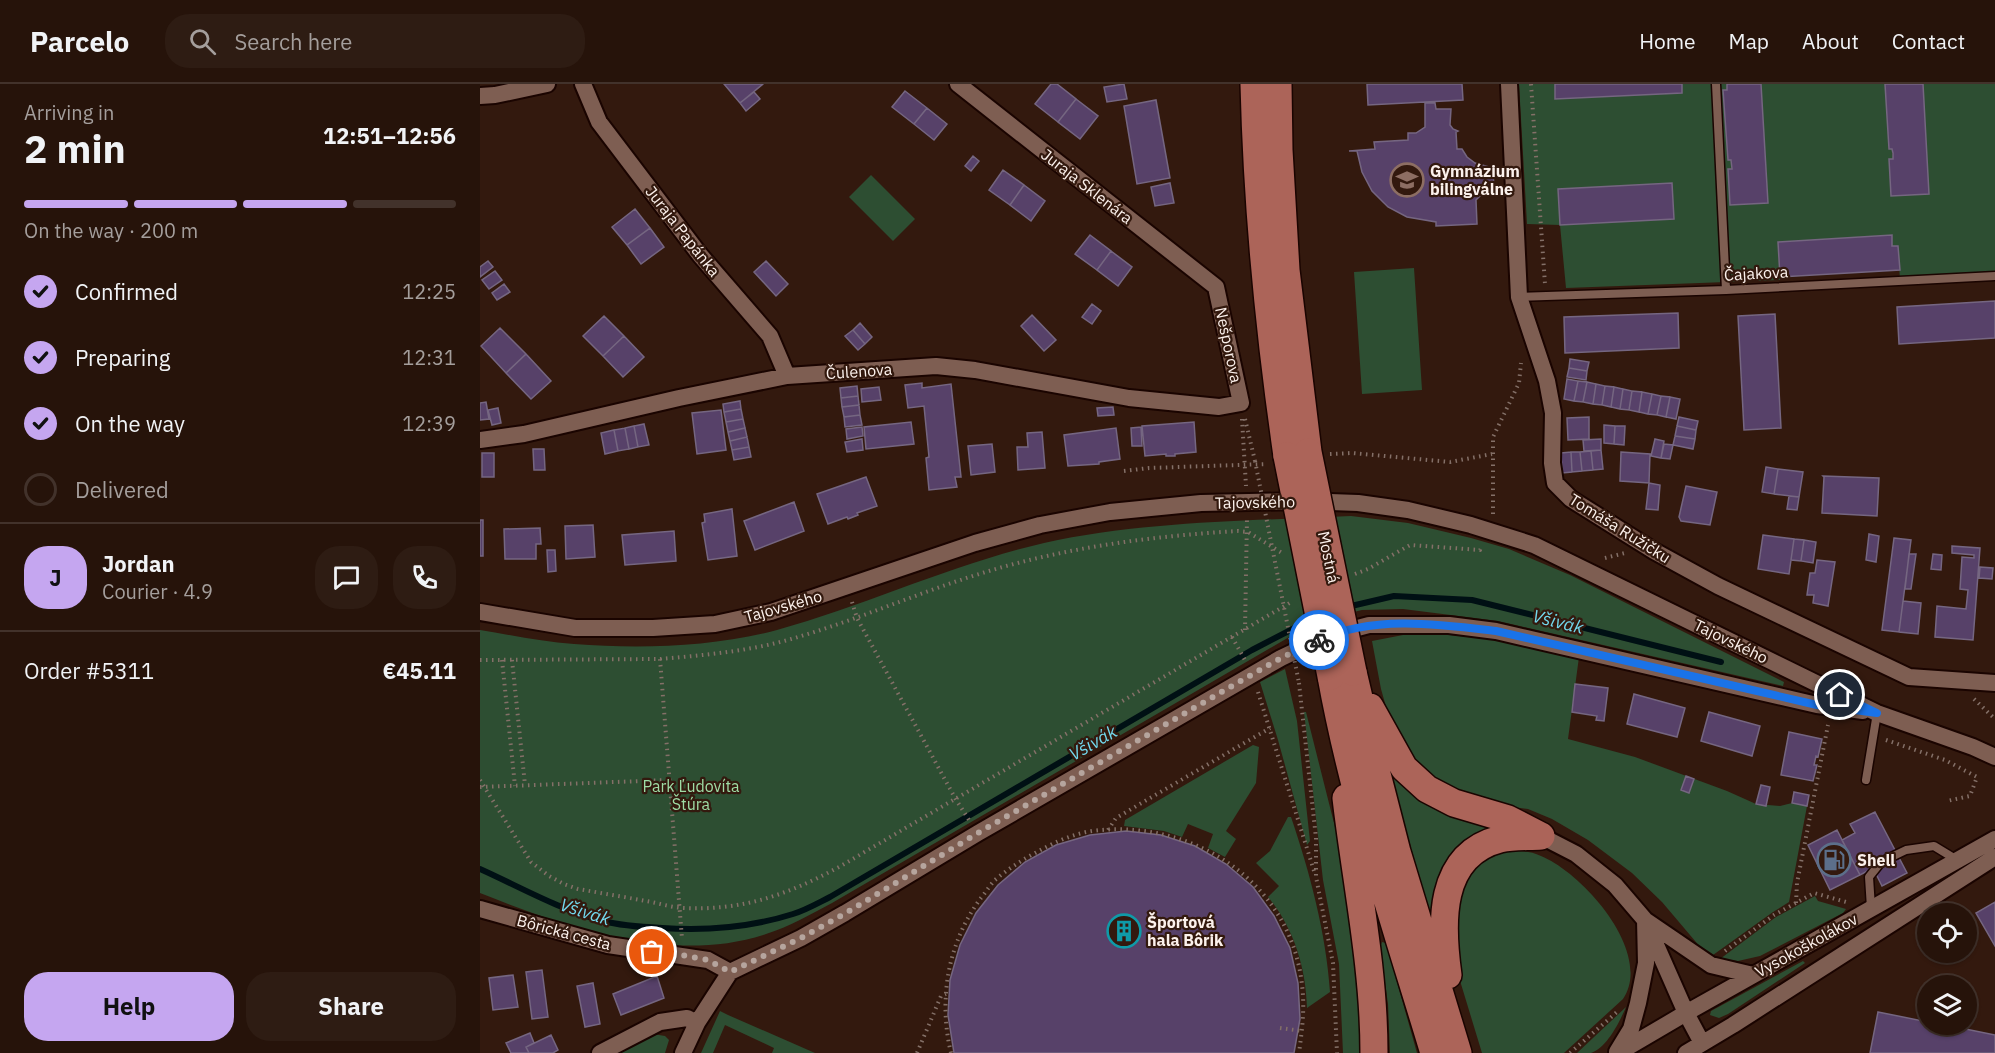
<!DOCTYPE html>
<meta charset="utf-8">
<style>
:root{--surface:#26130a;--page:#2e1c13;--text:#f1f3f6;--muted:#a49e9c;--line:#42322b;--accent:#c5a6f0}
body{margin:0;font-family:"IBM Plex Sans",sans-serif;background:var(--page);color:var(--text);height:100vh;display:flex;flex-direction:column;font-size:22px;white-space:nowrap}
*{box-sizing:border-box;margin:0}
p{font-size:20px;color:var(--muted)}
.icon{flex:none;width:33px;height:33px;fill:none;stroke:currentColor;stroke-width:2;stroke-linecap:round;stroke-linejoin:round}
.map{position:relative;flex:1;overflow:hidden}
.side{display:flex;flex-direction:column;background:var(--surface);width:480px}
.side>*{flex:none}
.fabs{position:absolute;left:1437px;top:819px;display:grid;gap:12px}
.fabs a{display:grid;place-items:center;width:60px;height:60px;border-radius:50%;background:var(--surface);box-shadow:0 2px 4px #0004,0 0 0 2px var(--line);font-size:30px}
.pin{position:absolute;display:grid;place-items:center;width:51px;height:51px;color:#fff;margin:-26px;border:3px solid #fff;border-radius:50%;box-shadow:0 2px 6px #0007}
.courier{position:absolute;display:grid;place-items:center;width:60px;height:60px;margin:-30px;border:4px solid #1a73e8;border-radius:50%;background:#fff;color:#222;box-shadow:0 2px 8px #0007}
.headline em{font-style:normal;font-weight:700}
.headline div{display:flex;flex-direction:column-reverse}
.headline{display:flex;align-items:center;justify-content:space-between;height:102px;padding:0 24px}
h1{font-size:39px;font-weight:700;line-height:45px}
.bar{display:grid;grid-template-columns:repeat(4,1fr);gap:9px 6px;align-content:center;height:72px;padding:0 24px}
.bar i{height:8px;border-radius:4px;background:var(--line)}
.bar .selected{background:var(--accent)}
.bar p{grid-column:span 4}
.line{display:flex;align-items:center;gap:15px;padding:0 24px;border-top:2px solid var(--line)}
.line div{flex:1}
.round{display:grid;place-items:center;flex:none;width:63px;height:63px;border-radius:24px;background:var(--page)}
ol{padding:0 24px;list-style:none}
li{display:flex;align-items:center;gap:18px;height:66px}
li p{margin-inline-start:auto}
li .icon{padding:6px;border-radius:50%;background:var(--accent);color:#111;stroke-width:4}
li:last-child{color:var(--muted)}
li i{width:33px;height:33px;border:3px solid var(--line);border-radius:50%}
.primary-button{display:flex;gap:12px;margin-top:auto;padding:12px 24px}
.primary-button a{flex:1;height:69px;border-radius:24px;background:var(--accent);color:#111;font-size:24px;font-weight:700;line-height:69px;text-align:center}
.primary-button a+a{background:var(--page);color:var(--text)}
header{display:flex;align-items:center;gap:36px;box-sizing:border-box;height:84px;padding:0 30px;background:var(--surface);border-bottom:2px solid var(--line)}
header strong{font-size:28px}
nav{display:flex;gap:33px;margin-inline-start:auto;font-size:21px}
.search{width:420px;height:54px;background:var(--page);display:flex;align-items:center;gap:15px;box-sizing:border-box;padding:0 21px;border-radius:24px;color:var(--muted);font-size:22px}
main{display:flex;flex:1;min-height:0}
.map>svg:first-child{display:block}
.green{fill:#2d4e32}
.lines{fill:none;stroke-linecap:round;stroke-linejoin:round}
.stream{stroke:#001014;stroke-width:6}
.building{fill:#574169;stroke:#756681;stroke-width:1.5}
.lane-casing{stroke:#1a0400;stroke-width:11}
.street-casing{stroke:#1a0400;stroke-width:20}
.primary-casing{stroke:#1a0400;stroke-width:30}
.path{stroke:#847068;stroke-width:4;stroke-dasharray:1.5 4.5;stroke-linecap:butt}
.lane{stroke:#7e5e52;stroke-width:8}
.street{stroke:#7e5e52;stroke-width:16}
.primary{stroke:#ac6459;stroke-width:27}
.primary-bridge-casing{stroke:#1a0400;stroke-width:30;stroke-linecap:butt}
.path-bridge{stroke:#847068;stroke-width:4;stroke-dasharray:1.5 4.5;stroke-linecap:butt}
.primary-bridge{stroke:#ac6459;stroke-width:27}
.done{stroke:#b6a59e;stroke-width:6;stroke-dasharray:0 10.8}
.route{stroke:#1a73e8;stroke-width:8}
.labels{text-anchor:middle;stroke-width:4.5;stroke-linejoin:round;paint-order:stroke}
.poi-label{font-size:16px;font-weight:bold;fill:#fcf1ec;stroke:#33190e;text-anchor:start}
.street-label{font-size:16px;fill:#fcf1ec;stroke:#33190e}
.park-label{font-size:16px;fill:#9edca5;stroke:#33190e}
.water-label{font-size:18px;font-style:italic;fill:#72d8ed;stroke:#33190e}
</style>
<header>
<strong>Parcelo</strong>
<div class="search"><svg class="icon" aria-label="search" viewBox="0 0 24 24"><circle cx="10" cy="10" r="6"/><path d="M15 15l6 6"/></svg>Search here</div>
<nav><a>Home</a><a>Map</a><a>About</a><a>Contact</a></nav>
</header>
<main>
<section class="side">
<div class="headline"><div><h1>2 min</h1><p>Arriving in</p></div><em>12:51–12:56</em></div>
<div class="bar"><i class="selected"></i><i class="selected"></i><i class="selected"></i><i></i><p>On the way · 200 m</p></div>
<ol>
<li><svg class="icon" aria-label="check" viewBox="0 0 24 24"><path d="M5 12l5 5 9-10"/></svg>Confirmed<p>12:25</p></li>
<li><svg class="icon" aria-label="check" viewBox="0 0 24 24"><path d="M5 12l5 5 9-10"/></svg>Preparing<p>12:31</p></li>
<li><svg class="icon" aria-label="check" viewBox="0 0 24 24"><path d="M5 12l5 5 9-10"/></svg>On the way<p>12:39</p></li>
<li><i></i>Delivered</li>
</ol>
<div class="line" style="height:108px"><b class="round" style="background:var(--accent);color:#111">J</b><div><b>Jordan</b><p>Courier · 4.9</p></div><a class="round"><svg class="icon" aria-label="chat" viewBox="0 0 24 24"><path d="M4 5h16v11H9l-5 4z"/></svg></a><a class="round"><svg class="icon" aria-label="phone" viewBox="0 0 24 24"><path d="M5 4h4l2 5-3 2q2 4 5 5l2-3 5 2v4C11 20 4 13 5 4z"/></svg></a></div>
<div class="line" style="height:78px"><div>Order #5311</div><b>€45.11</b></div>
<div class="primary-button"><a>Help</a><a>Share</a></div>
</section>
<div class="map">
<svg width="1515" height="969" viewBox="0 0 1515 969">
<rect width="100%" height="100%" fill="#33190e"/>
<path class="green" d="M1039,0H1075V14L1202,9V0H1247V6L1243,7L1248,76H1251V121L1288,119L1281,0H1405L1409,65H1412L1413,75H1409L1411,111L1443,0H1515V192L1420,197L1418,162H1412L1411,151L1298,158L1300,196L1086,204L1080,141L1047,140Z
M391,91L435,135L413,157L369,113Z
M934,184L942,306L882,310L874,188Z
M871,432L928,439L991,454L1029,465L1090,491L1304,598L1303,602L1018,537L923,525L882,526L849,534L811,552L352,819C331,830 309,843 286,850C192,881 88,844 0,809V546C31,551 63,558 94,560C161,565 232,563 297,546C387,521 473,480 564,459C664,437 769,437 871,432Z
M923,551H970L1016,556L1099,573L1088,655L1155,673L1247,707L1276,720L1300,722L1312,719L1327,722L1309,818L1293,828L1233,871L1221,864L1182,818L1152,789L1108,756L1072,735L1048,725L1002,719L976,711L932,681L910,637L901,605L892,557Z
M805,585L817,637L830,757L827,761L798,656L780,598Z
M824,628H826L856,747L873,832L887,969H863L859,880L843,796Z
M773,661L779,663L776,699L746,747L756,755L745,773L728,764L733,750L708,740L702,753L684,747L644,742L645,736Z
M908,684L1015,744L952,836Z
M808,733H811C830,789 846,849 850,908L827,924C826,884 814,844 788,813L799,802L776,779L790,767Z
M1029,766C1040,767 1050,767 1061,772C1103,789 1174,869 1143,915L1084,969H1002L974,877L973,846L982,801L992,785L1003,775Z
M1335,812L1338,817L1366,825L1363,829L1280,872L1258,877L1240,875L1296,833Z
M902,858L906,859L937,969H910L908,920L900,863Z
M1323,877L1325,879L1248,930L1239,934L1230,931L1231,927L1242,921Z
M1146,923C1140,937 1127,964 1111,969C1107,969 1101,969 1097,969Z
M240,927L248,931L335,969H292L294,964L245,941L233,969H221Z
M173,950L185,952L189,956L185,969H130Z"/>
<g class="lines">
<path class="stream" d="M867,523L914,512L992,516L1241,578
M0,785C40,803 80,826 123,837C142,842 162,843 182,844C227,847 269,844 313,830C326,826 338,819 350,813L772,566L832,535"/>
</g>
<path class="building" d="M244,0H283L260,19Z
M571,0H577L596,15L578,38L555,20Z
M644,0L647,15L627,18L624,3Z
M887,0H982L983,16L888,21Z
M1075,0H1202V9L1075,15Z
M1247,0H1281L1288,119L1250,121L1248,85H1252L1251,76H1248L1243,6H1247Z
M1405,0H1443L1449,110L1411,112L1409,75H1413V69L1412,65H1409Z
M425,7L447,24L434,40L412,23Z
M274,8L280,15L266,27L260,19Z
M596,15L618,32L600,55L578,38Z
M676,16L690,94L657,100L644,22Z
M945,19H955L956,25H971L970,41L973,45L978,47L976,48L977,65H982L987,73L995,79L1013,84L1014,108H1004L996,116L997,140L956,142V138L927,133L908,123L892,107L882,88L877,67H869L895,65L894,58L928,56V49H936L945,43Z
M447,24L467,40L454,56L434,40Z
M493,72L499,77L491,87L485,82Z
M523,86L544,101L530,121L509,106Z
M690,99L694,119L675,122L671,103Z
M1192,99L1194,135L1080,141L1078,105Z
M544,101L565,117L551,137L530,121Z
M155,125L170,144L147,161L132,143Z
M170,144L184,163L161,180L147,161Z
M610,151L631,167L617,186L595,170Z
M1412,151V162H1418L1420,186L1300,193L1298,158Z
M631,167L652,183L638,202L617,186Z
M8,177L13,183L0,193V183Z
M286,177L308,200L296,212L274,188Z
M15,187L22,196L9,205L2,196Z
M24,200L30,208L17,216L12,209Z
M1515,217V254L1419,260L1417,223Z
M612,220L621,227L612,240L602,233Z
M1198,229L1199,264L1085,269L1084,233Z
M1295,230L1301,344L1264,346L1258,232Z
M552,231L576,256L564,267L541,242Z
M124,232L144,252L123,272L103,252Z
M380,239L392,253L385,260L373,246Z
M20,244L46,270L26,289L1,262Z
M373,246L385,260L378,266L365,252Z
M144,252L164,273L143,293L123,272Z
M46,270L71,297L51,315L26,289Z
M1090,275L1109,278L1107,287L1089,284Z
M1089,284L1107,287L1106,296L1087,293Z
M1087,295L1098,297L1094,317L1084,315Z
M1098,297L1107,298L1103,318L1094,317Z
M1107,298L1116,300L1113,320L1103,318Z
M442,299V304L471,300L481,393H475L477,403L449,406L446,374L449,373L444,322L428,324L425,301Z
M1116,300L1125,302L1122,321L1113,320Z
M377,302L378,312L361,314L360,304Z
M1125,302L1134,303L1131,323L1122,321Z
M399,303L401,316L382,318L381,305Z
M1134,303L1143,305L1140,325L1131,323Z
M1143,305L1152,307L1149,326L1140,325Z
M1152,307L1162,308L1159,328L1149,326Z
M1162,308L1172,310L1168,330L1159,328Z
M1172,310L1181,312L1177,331L1168,330Z
M378,312L379,321L362,323L361,314Z
M1181,312L1190,313L1186,333L1177,331Z
M1190,313L1200,315L1196,335L1186,333Z
M260,317L261,325L244,328L243,320Z
M6,318L9,335L0,336V319Z
M379,321L380,331L364,333L362,323Z
M633,323L634,331L618,332L617,324Z
M18,324L21,339L12,341L8,326Z
M261,325L263,335L246,338L244,328Z
M241,326L246,366L217,370L212,329Z
M380,331L382,341L365,343L364,333Z
M1109,333V355L1088,356L1087,334Z
M1199,333L1218,337L1216,346L1197,342Z
M263,335L265,344L248,348L246,338Z
M431,338L434,360L386,365L384,343Z
M714,338L716,368L695,370V372H686V370L665,372L662,342Z
M164,340L169,361L158,363L154,342Z
M1124,341L1135,342L1134,360L1124,359Z
M154,342L158,363L149,365L145,344Z
M1135,342H1145L1144,361L1134,360Z
M1197,342L1216,346L1215,355L1195,352Z
M382,343L383,352L367,355L366,345Z
M661,343L662,362H652L651,344Z
M145,344L149,365L138,367L134,346Z
M265,344L267,353L250,357L248,348Z
M636,344L640,375L619,378V380L588,382L584,351Z
M134,346L138,367L125,370L121,349Z
M562,348L565,384L538,386L537,363H548L547,349Z
M1195,352L1215,355L1213,365L1193,361Z
M267,353L269,363L252,366L250,357Z
M382,355L383,366L367,368L365,358Z
M1121,355V366L1104,367L1103,356Z
M1175,355L1184,357L1181,374L1171,372Z
M512,360L515,388L491,391L488,362Z
M1184,360L1193,361L1190,375L1181,374Z
M269,363L271,373L254,376L252,366Z
M53,365H64L65,386H54Z
M1121,366L1123,385L1113,386L1111,367Z
M1111,367L1113,386L1102,387L1100,368Z
M1091,368H1100L1102,387L1092,388Z
M1091,368L1092,388L1082,389L1081,369Z
M1141,368L1170,370L1169,399L1140,397Z
M2,369H14V393H2Z
M1286,383L1298,385L1294,410L1282,408Z
M1298,385L1323,388L1319,413L1294,410Z
M1343,392L1399,394L1397,432L1342,429L1344,393Z
M386,393L397,422L377,429L378,431L368,435L367,433L348,440L337,410Z
M1169,399L1180,401L1178,426L1166,425Z
M1206,402L1237,408L1230,441L1201,437L1199,433Z
M1309,412L1319,413L1317,426L1307,425Z
M314,418L324,447L275,466L264,437Z
M252,425L257,472L228,476L222,439L225,438L224,430Z
M0,436H3V472H0Z
M113,441L115,473L86,475L85,442Z
M60,444L61,460H56V475H25L24,445Z
M194,447L196,477L145,481L142,451Z
M1389,450L1399,452L1396,478L1386,476Z
M1283,451L1314,455L1309,490L1278,485Z
M1414,454L1431,456L1419,548L1402,546Z
M1314,455L1324,456L1321,477L1311,476Z
M1324,456L1336,458L1333,479L1321,477Z
M1472,462L1500,464L1493,556L1455,553L1457,522L1486,525L1488,506L1480,505L1482,473L1494,474V471L1472,469Z
M67,466H75L76,487L68,488Z
M1429,470H1436L1431,505H1425Z
M1453,470L1462,471L1461,486L1451,485Z
M1337,476L1355,478L1348,522L1333,519L1334,511H1327L1330,489H1335Z
M1500,483L1513,484L1512,495L1499,494Z
M1423,517L1441,519L1438,550L1419,548Z
M1095,600L1128,604L1124,637L1116,636L1117,632L1092,628Z
M1154,610L1205,624L1197,653L1147,640Z
M1229,628L1280,642L1272,672L1221,657Z
M1309,648L1342,655L1338,673L1336,672L1334,681H1337L1333,697L1301,691Z
M1206,692L1214,695L1209,709L1201,706Z
M1281,701L1290,703L1286,722L1276,720Z
M1314,708L1329,711L1327,722L1312,719Z
M1395,728L1427,789L1402,802L1393,784L1380,791L1362,756L1375,749L1370,740Z
M1357,746L1380,791L1350,806L1328,761Z
M646,747L681,751L715,762L746,780L773,803L794,832L810,864L818,899L820,935L814,969H474L468,931L470,896L480,861L496,829L518,801L545,778L576,761L610,751Z
M1515,818V862L1496,829Z
M62,886L68,933L52,935L46,888Z
M33,891L38,923L13,926L9,894Z
M177,892L184,914L141,931L133,910Z
M113,899L120,940L105,943L97,902Z
M1398,928L1448,938V940H1461L1515,951V969H1390Z
M50,949L54,959L46,963L49,969H31L26,959Z
M71,951L78,966L73,969H49L46,963Z"/>
<g class="lines">
<defs>
<path id="lane" d="M1236,0L1246,206
M1039,213L1246,206L1515,192
M1386,696L1397,629
M1391,824L1389,793L1401,778L1426,766L1454,762L1477,776"/>
<path id="street" d="M103,0L119,38L220,171L290,252L307,292
M1029,0L1039,213L1067,297L1073,329L1072,379L1075,399L1091,415L1174,467L1238,502L1429,593L1515,599
M0,12L15,11L67,0
M0,356L44,350L199,314L307,292L456,282L495,286L649,314L739,323L761,319L736,203L478,0
M0,528L95,544H173L235,540L291,528L495,459L560,441L630,428L721,419L822,417L878,419L928,426L991,441L1054,461L1397,629L1493,663L1515,673
M1061,752L1096,770L1135,801L1165,836L1231,881L1273,891
M0,825L128,861L228,876L250,888
M1169,845L1206,929L1222,959
M250,888L321,854L365,829L498,749L801,574L847,552L889,541H969L1016,547L1337,621L1383,627
M1137,968L1151,945L1158,919L1166,879L1165,836
M120,969L180,938L207,934L217,939
M203,969L217,939L250,888
M1138,969L1206,929L1515,755
M1206,969L1253,941L1515,773"/>
<path id="primary" d="M774,0C777,125 789,248 807,372
M798,0L799,66L806,186L828,368
M873,588L896,686L917,768L978,969
M851,592C874,719 917,846 954,969
M890,623L924,684L947,705L974,719L1028,735L1061,752
M866,714C876,799 894,883 894,969
M968,891C961,841 957,771 1020,755C1033,752 1048,753 1061,752"/>
</defs>
<use href="#lane" class="lane-casing"/>
<use href="#street" class="street-casing"/>
<use href="#primary" class="primary-casing"/>
<path class="path" d="M1051,0L1065,200
M762,335L766,402
M765,335L775,377
M850,370L872,369L970,378L1012,370
M644,387L669,384L787,380
M1013,430V353L1039,299L1041,279
M1125,474L1145,469
M875,490L888,485L930,461L1000,466L1001,463
M372,518L377,534L475,714L489,736
M765,546L767,434
M752,553L765,576
M180,575C226,571 273,567 318,553C379,535 438,509 499,490C582,464 671,452 758,447L768,448L802,469
M0,576L180,575L202,855
M22,576L35,702
M32,576L45,701
M819,599L836,754V793L853,879L857,969
M778,608L835,790
M1494,615L1515,635
M1406,656L1465,676L1497,693L1490,712L1467,717
M0,696L51,778L69,792L84,800L98,805C121,809 144,813 166,817C178,819 190,823 202,824C262,827 307,811 359,783L813,517
M0,703L189,696
M628,746L636,734L790,644
M1316,819L1317,799L1348,641
M1245,867L1294,831L1334,809L1366,818
M800,944L822,947
M437,969L461,912L466,910
M471,969C458,915 468,858 501,814C506,808 510,801 515,796C528,785 542,776 557,768C573,759 592,750 612,747C711,734 811,797 822,901C825,925 822,946 819,969
M1090,969L1137,928"/>
<use href="#lane" class="lane"/>
<use href="#street" class="street"/>
<use href="#primary" class="primary"/>
<defs>
<path id="primary-bridge" d="M828,368L873,588
M807,372L851,592"/>
</defs>
<use href="#primary-bridge" class="primary-bridge-casing"/>
<path class="path-bridge" d="M775,377L819,599"/>
<use href="#primary-bridge" class="primary-bridge"/>
</g>
<g class="lines">
<path class="done" d="M172,868L202,871L228,876L250,888L321,854L366,829L498,749L752,602L801,574L839,556"/>
<path class="route" d="M839,556C893,531 958,540 1016,547L1337,621L1397,629L1360,611"/>
</g>
<defs>
<symbol id="school-ring" viewBox="-11 -11 22 22"><circle r="9.5" fill="#33190e" stroke="#8d6e63" stroke-width="1.5"/><path d="M0-5L7-2L0 1L-7-2ZM-4 1L0 2.5L4 1V4Q0 6-4 4Z" fill="#8d6e63"/></symbol>
<symbol id="fuel-ring" viewBox="-11 -11 22 22"><circle r="9.5" fill="#33190e" stroke="#5c6f8a" stroke-width="1.5"/><path d="M-5.5-6h7V0h2V4h1.3V-2.5L3-4.5l.8-.8L6-3V5H2.5V1h-1V6h-7ZM-4.2-4.7v3.2H.2V-4.7Z" fill="#5c6f8a"/></symbol>
<symbol id="building-ring" viewBox="-11 -11 22 22"><circle r="9.5" fill="#33190e" stroke="#0f9aa8" stroke-width="1.5"/><path d="M-4-6H4V6H1V3H-1V6H-4ZM-2.5-4.3h1.7v1.8h-1.7ZM.8-4.3h1.7v1.8H.8ZM-2.5-1h1.7V.8h-1.7ZM.8-1h1.7V.8H.8Z" fill="#0f9aa8"/></symbol>
</defs>
<g fill-rule="evenodd">
<use href="#school-ring" x="908" y="77" width="38" height="38"/>
<use href="#fuel-ring" x="1335" y="757" width="38" height="38"/>
<use href="#building-ring" x="625" y="828" width="38" height="38"/>
</g>
<g class="labels">
<g class="poi-label">
<text x="950" y="93">Gymnázium<tspan x="950" dy="18">bilingválne</tspan></text>
<text x="1377" y="782">Shell</text>
<text x="667" y="844">Športová<tspan x="667" dy="18">hala Bôrik</tspan></text>
</g>
<g class="street-label">
<text transform="translate(607 102) rotate(38)" y="6">Juraja Sklenára</text>
<text transform="translate(203 147) rotate(52)" y="6">Juraja Papánka</text>
<text transform="translate(1276 189) rotate(-3)" y="6">Čajakova</text>
<text transform="translate(749 261) rotate(78)" y="6">Nešporova</text>
<text transform="translate(379 287) rotate(-4)" y="6">Čulenova</text>
<text transform="translate(775 418) rotate(-1)" y="6">Tajovského</text>
<text transform="translate(1140 444) rotate(32)" y="6">Tomáša Ružičku</text>
<text transform="translate(849 473) rotate(78)" y="6">Mostná</text>
<text transform="translate(303 522) rotate(-16)" y="6">Tajovského</text>
<text transform="translate(1251 557) rotate(26)" y="6">Tajovského</text>
<text transform="translate(84 848) rotate(15)" y="6">Bôrická cesta</text>
<text transform="translate(1326 861) rotate(-29)" y="6">Vysokoškolákov</text>
</g>
<g class="park-label">
<text x="211" y="708">Park Ľudovíta<tspan x="211" dy="18">Štúra</tspan></text>
</g>
<g class="water-label">
<text transform="translate(1078 538) rotate(14)" y="6">Všivák</text>
<text transform="translate(613 659) rotate(-30)" y="6">Všivák</text>
<text transform="translate(105 828) rotate(18)" y="6">Všivák</text>
</g>
</g>
</svg>
<div class="fabs">
<a><svg class="icon" aria-label="locate" viewBox="0 0 24 24"><circle cx="12" cy="12" r="6"/><path d="M12 2v4M12 18v4M2 12h4M18 12h4"/></svg></a>
<a><svg class="icon" aria-label="layers" viewBox="0 0 24 24"><path d="M12 4l9 5-9 5-9-5zM3 14l9 5 9-5"/></svg></a>
</div>
<div class="pin" style="left:172px;top:868px;background:#ea580c"><svg class="icon" aria-label="bag" viewBox="0 0 24 24"><path d="M5 8h14l-1 12H6zM9 8a3 3 0 0 1 6 0"/></svg></div>
<div class="pin" style="left:1360px;top:611px;background:#1f2937"><svg class="icon" aria-label="home" viewBox="0 0 24 24"><path d="M3 11l9-7 9 7M6 9v11h12V9"/></svg></div>
<div class="courier" style="left:839px;top:556px"><svg class="icon" aria-label="bike" viewBox="0 0 24 24"><circle cx="6" cy="16" r="4"/><circle cx="18" cy="16" r="4"/><path d="M6 16l4-8h5l3 8M10 8l3 8H6M13 5h3"/></svg></div>
</div>
</main>
